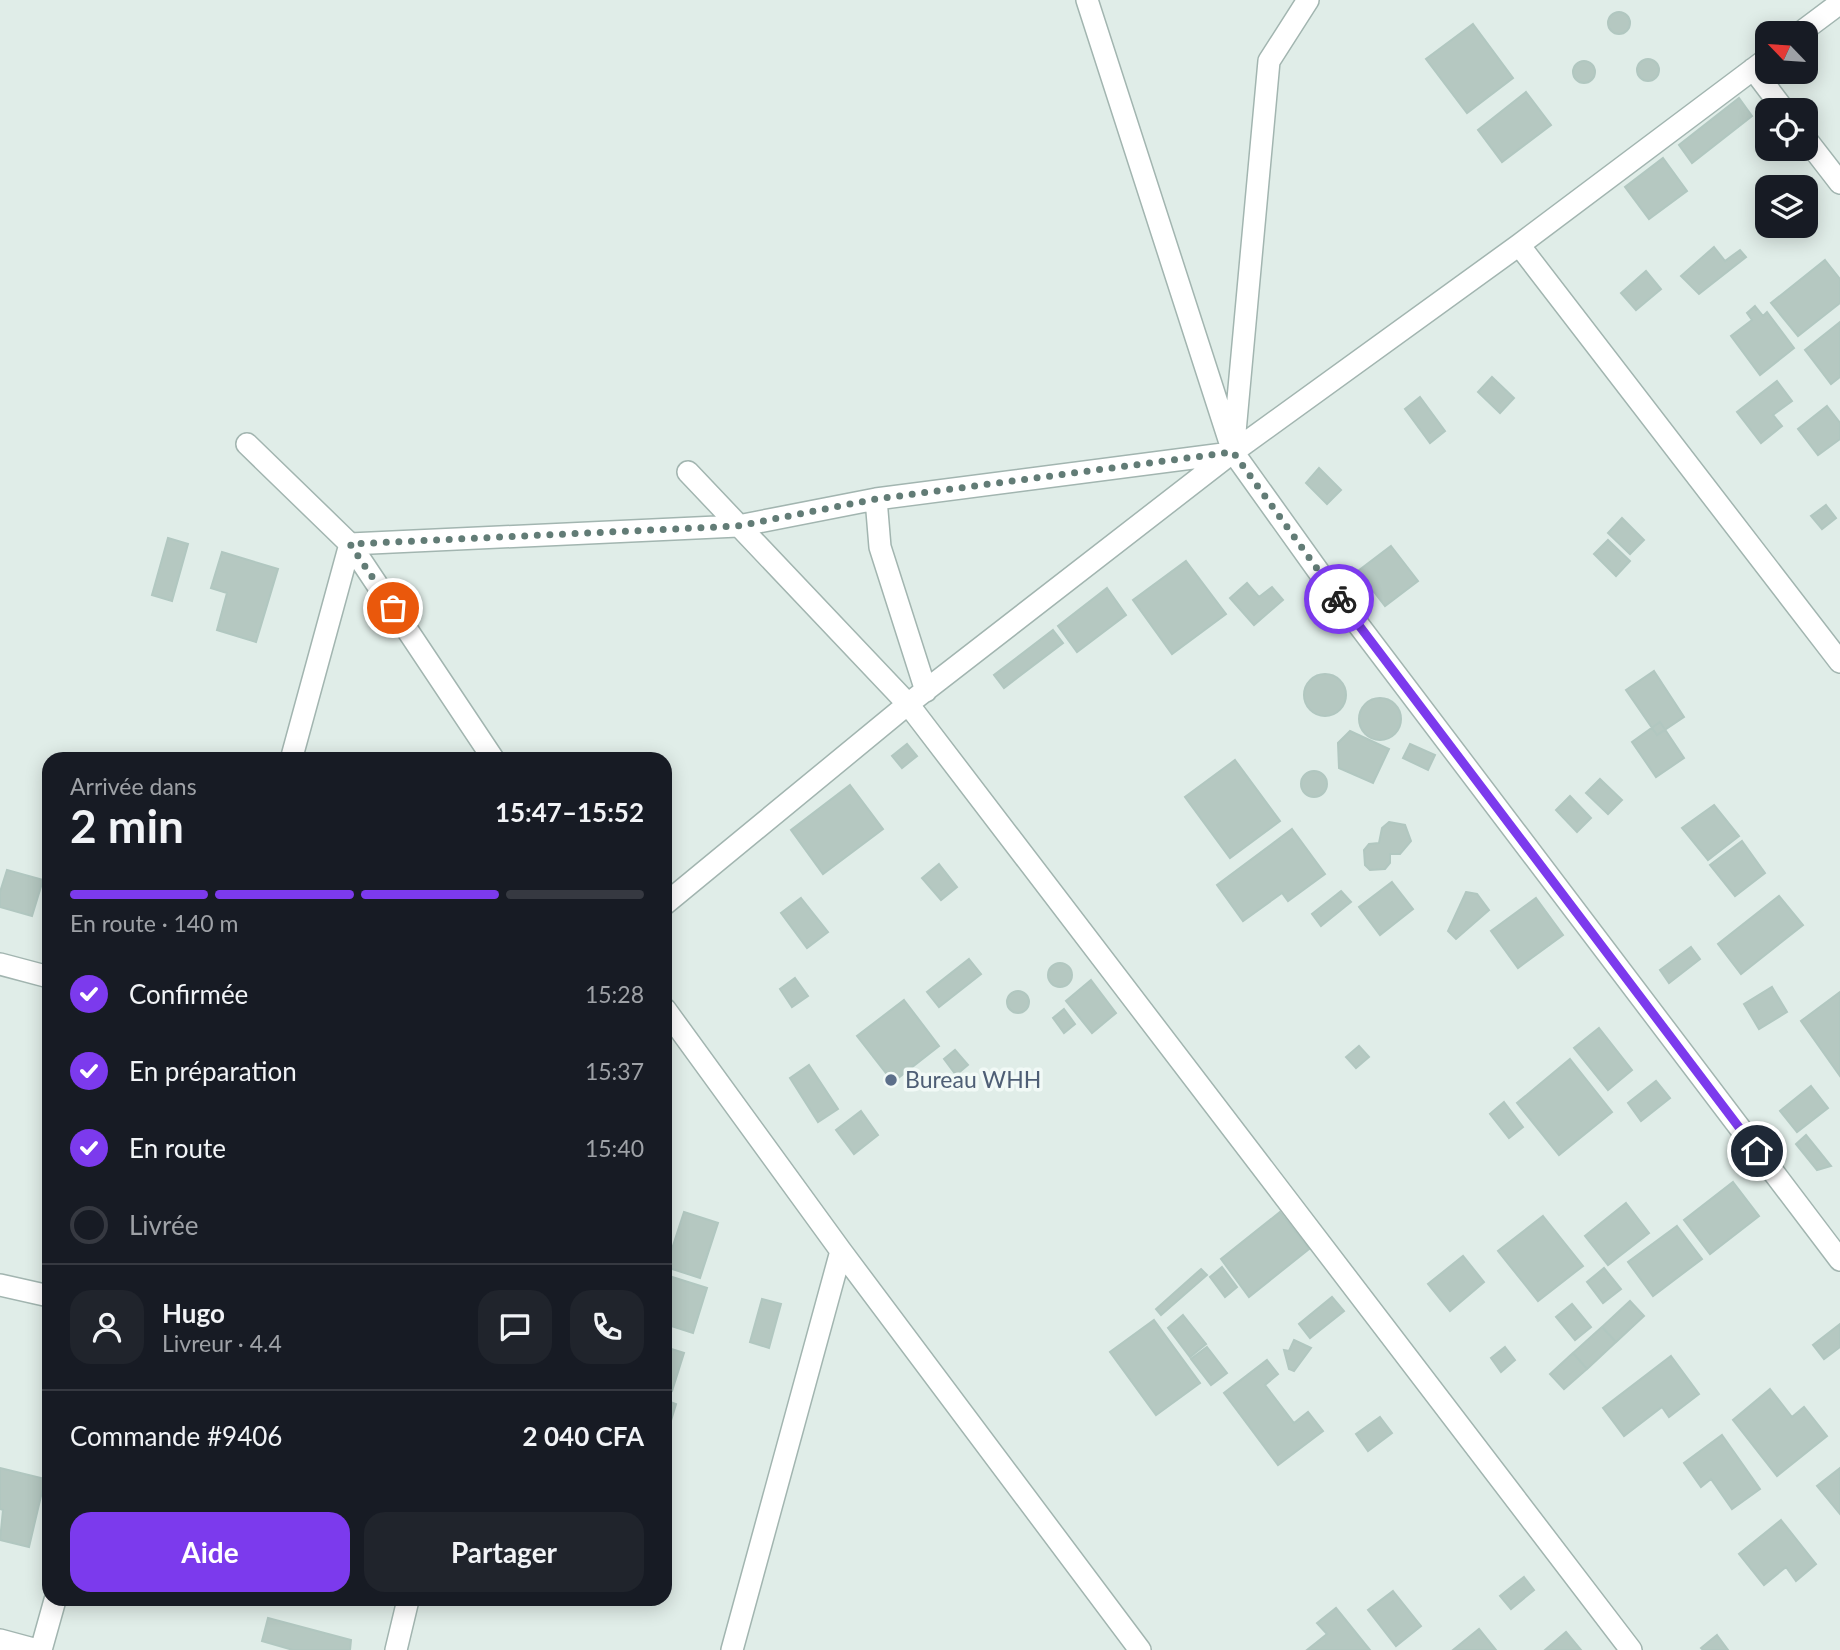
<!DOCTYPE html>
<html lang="fr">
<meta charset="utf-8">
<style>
:root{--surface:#171b24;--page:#20242c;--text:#f1f3f6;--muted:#9ea1a6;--line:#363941;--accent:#7c3aed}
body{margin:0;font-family:Lato,sans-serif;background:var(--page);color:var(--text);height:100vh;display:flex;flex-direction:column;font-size:26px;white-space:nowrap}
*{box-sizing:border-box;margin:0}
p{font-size:23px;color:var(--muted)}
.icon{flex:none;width:38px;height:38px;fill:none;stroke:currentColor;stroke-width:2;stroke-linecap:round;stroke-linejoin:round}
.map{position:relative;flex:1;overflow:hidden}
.panel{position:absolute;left:42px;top:752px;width:630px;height:854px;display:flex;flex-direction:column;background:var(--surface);border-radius:21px;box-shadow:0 4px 18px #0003}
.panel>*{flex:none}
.needle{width:46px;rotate:295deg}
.tools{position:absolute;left:1755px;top:21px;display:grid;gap:14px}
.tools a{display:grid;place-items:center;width:63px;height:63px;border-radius:14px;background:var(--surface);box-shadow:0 4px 18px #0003;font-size:35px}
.pin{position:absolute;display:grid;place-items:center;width:60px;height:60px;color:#fff;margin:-30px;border:4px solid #fff;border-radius:50%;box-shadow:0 2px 7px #0007}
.courier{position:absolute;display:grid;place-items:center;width:70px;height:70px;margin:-35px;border:5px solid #7c3aed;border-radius:50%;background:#fff;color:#222;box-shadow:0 2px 9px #0007}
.head em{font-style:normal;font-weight:700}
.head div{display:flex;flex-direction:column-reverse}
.head{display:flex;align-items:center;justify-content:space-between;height:119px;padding:0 28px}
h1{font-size:46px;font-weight:700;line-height:52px}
.bar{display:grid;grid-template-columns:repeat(4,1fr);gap:10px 7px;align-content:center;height:84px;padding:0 28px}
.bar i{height:9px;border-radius:5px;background:var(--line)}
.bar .active{background:var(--accent)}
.bar p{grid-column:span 4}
.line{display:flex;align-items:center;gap:18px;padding:0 28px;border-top:2px solid var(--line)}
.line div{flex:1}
.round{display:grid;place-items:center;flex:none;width:74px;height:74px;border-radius:21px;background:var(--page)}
ol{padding:0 28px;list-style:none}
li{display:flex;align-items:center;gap:21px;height:77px}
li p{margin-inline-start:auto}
li .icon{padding:7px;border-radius:50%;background:var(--accent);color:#fff;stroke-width:4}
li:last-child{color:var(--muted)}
li i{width:38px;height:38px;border:4px solid var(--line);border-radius:50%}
.primary-button{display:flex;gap:14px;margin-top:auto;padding:14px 28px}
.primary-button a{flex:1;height:80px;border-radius:21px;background:var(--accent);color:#fff;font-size:28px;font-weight:700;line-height:80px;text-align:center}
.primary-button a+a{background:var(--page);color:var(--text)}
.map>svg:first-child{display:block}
.building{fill:#b5c8c1;stroke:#b1c7c0;stroke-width:2}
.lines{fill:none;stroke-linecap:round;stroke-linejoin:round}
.minor-casing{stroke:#a2b5b0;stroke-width:24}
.minor{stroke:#fff;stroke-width:21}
.done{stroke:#627c76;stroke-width:7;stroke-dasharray:0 12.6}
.route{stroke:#7c3aed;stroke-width:9}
.service-dot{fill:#5c6f8a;stroke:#f1f9f6;stroke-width:2.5}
.labels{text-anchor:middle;stroke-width:7;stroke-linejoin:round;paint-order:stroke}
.service-label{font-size:23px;fill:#4e5e75;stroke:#f1f9f6;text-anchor:start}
</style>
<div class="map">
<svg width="1840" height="1650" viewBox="0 0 1840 1650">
<rect width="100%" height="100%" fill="#e0ede8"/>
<path class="building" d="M1608 23a11 11 0 1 1 22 0a11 11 0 1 1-22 0Z
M1473,24L1513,78L1467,113L1426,59Z
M1637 70a11 11 0 1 1 22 0a11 11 0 1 1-22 0Z
M1573 72a11 11 0 1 1 22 0a11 11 0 1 1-22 0Z
M1526,92L1551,125L1502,162L1478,130Z
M1739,98L1752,116L1692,163L1679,145Z
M1663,158L1687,191L1649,219L1625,187Z
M1714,247L1725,261L1740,250L1746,257L1699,294L1681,276Z
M1825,260L1840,279V303L1798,336L1771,303Z
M1646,271L1661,289L1636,310L1621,293Z
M1755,306L1763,316L1767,312L1794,348L1760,375L1731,336L1752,320L1747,313Z
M1840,322V377L1831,384L1805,350Z
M1492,377L1514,398L1500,413L1478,392Z
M1777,381L1792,401L1773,415L1782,426L1761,443L1737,412Z
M1420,397L1445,431L1430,443L1405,409Z
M1827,406L1840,423V439L1818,455L1798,429Z
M1319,468L1341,490L1327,504L1306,483Z
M1826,505L1836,518L1822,529L1811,516Z
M1622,518L1644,540L1630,554L1608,533Z
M168,538L188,544L172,601L152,595Z
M1608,540L1630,561L1616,576L1594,554Z
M1391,546L1418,581L1385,606L1358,571Z
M222,552L278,569L256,642L217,630L227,593L211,588Z
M1186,561L1226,614L1172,654L1133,600Z
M1247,583L1259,597L1272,587L1283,600L1254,625L1230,598Z
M1107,588L1126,615L1077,652L1058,626Z
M1053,630L1063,643L1004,688L994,675Z
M1654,671L1684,717L1657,735L1626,690Z
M1304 695a21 21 0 1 1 42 0a21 21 0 1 1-42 0Z
M1359 719a21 21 0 1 1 42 0a21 21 0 1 1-42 0Z
M1660,722L1684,758L1656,777L1632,742Z
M1350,731L1389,749L1373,783L1339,768L1338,743Z
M907,744L917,756L902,768L892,756Z
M1410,744L1435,755L1428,770L1403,758Z
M1235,760L1280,821L1230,858L1185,797Z
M1301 784a13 13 0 1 1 26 0a13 13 0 1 1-26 0Z
M1600,779L1622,800L1608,814L1586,793Z
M850,785L883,829L823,874L791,830Z
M1570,796L1591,818L1577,832L1556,810Z
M1714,805L1739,836L1708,860L1682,828Z
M1389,822L1405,825L1411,841L1400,854H1390V863L1385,869L1370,870L1365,865L1364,850L1369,844L1379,843L1382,828Z
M1292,829L1325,874L1288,901L1282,893L1243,921L1217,885Z
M1742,841L1765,873L1735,896L1710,865Z
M939,864L957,887L941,900L922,878Z
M7,870L43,880L32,916L0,907V892Z
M1392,882L1413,909L1380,935L1359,907Z
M1341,891L1351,902L1321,926L1312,914Z
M1466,892L1477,894L1489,910L1456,939L1448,931Z
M1779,896L1803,925L1741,974L1718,944Z
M801,898L828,932L807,948L781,913Z
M1536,898L1563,935L1518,968L1491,931Z
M1691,947L1700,959L1669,983L1660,970Z
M969,959L981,974L939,1007L927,992Z
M1048 975a12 12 0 1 1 24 0a12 12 0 1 1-24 0Z
M795,978L808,996L792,1007L780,989Z
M1091,980L1116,1013L1092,1033L1066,1001Z
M1772,987L1787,1012L1759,1029L1744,1004Z
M1007 1002a11 11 0 1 1 22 0a11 11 0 1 1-22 0Z
M1840,992V1076L1801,1021Z
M904,1000L939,1046L893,1082L857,1036Z
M1064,1009L1075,1024L1064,1033L1053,1018Z
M1599,1028L1632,1070L1608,1090L1574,1048Z
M1359,1046L1369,1057L1356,1068L1346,1057Z
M955,1050L968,1065L956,1075L944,1059Z
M1570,1059L1612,1112L1559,1155L1517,1103Z
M809,1065L838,1109L818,1122L790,1078Z
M1656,1081L1670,1098L1641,1121L1628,1103Z
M1811,1086L1828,1108L1797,1132L1780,1111Z
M1504,1102L1523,1127L1509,1138L1490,1114Z
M861,1111L878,1135L854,1154L836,1130Z
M1806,1135L1831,1166L1817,1170L1796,1144Z
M1733,1182L1759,1216L1710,1254L1684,1220Z
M1626,1203L1649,1233L1608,1265L1585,1236Z
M684,1212L718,1223L700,1278L666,1267Z
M1280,1212L1309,1249L1249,1297L1221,1259Z
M1543,1216L1583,1266L1538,1301L1498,1251Z
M1677,1226L1702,1259L1653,1296L1628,1262Z
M1463,1256L1484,1282L1450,1311L1428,1284Z
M1222,1267L1237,1287L1225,1297L1210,1277Z
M1604,1268L1621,1289L1603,1303L1587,1282Z
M1201,1269L1207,1275L1161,1315L1156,1309Z
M669,1276L707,1288L693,1333L665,1324V1286Z
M1332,1297L1344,1311L1310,1338L1299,1324Z
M762,1299L781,1304L769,1348L750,1342Z
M1630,1301L1644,1316L1616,1342L1602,1327Z
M1572,1304L1591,1327L1575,1340L1556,1317Z
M1183,1315L1206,1344L1190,1357L1168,1328Z
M1154,1320L1200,1383L1156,1415L1110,1352Z
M1840,1324V1347L1824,1359L1813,1345Z
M1602,1327L1616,1342L1587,1369L1573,1353Z
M1294,1340L1311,1348L1294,1371L1289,1369L1284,1350L1289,1351Z
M665,1347L684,1353L672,1391L665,1389Z
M1207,1347L1227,1373L1211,1385L1191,1359Z
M1505,1347L1515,1360L1501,1372L1491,1358Z
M1573,1353L1587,1369L1564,1389L1550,1374Z
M1671,1356L1699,1394L1669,1417L1662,1407L1624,1436L1603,1408Z
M1267,1360L1278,1374L1265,1385L1294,1423L1308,1412L1323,1431L1278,1465L1224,1393Z
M1770,1389L1792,1417L1804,1407L1827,1436L1777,1476L1733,1420Z
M665,1400L676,1404L666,1437L665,1436Z
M1380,1417L1392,1433L1368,1451L1356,1434Z
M1722,1435L1760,1489L1732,1509L1711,1479L1701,1487L1684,1463Z
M0,1468L45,1479L29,1547L0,1540L3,1510L0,1509Z
M1840,1468V1514L1817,1486Z
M1781,1520L1816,1564L1796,1581L1786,1567L1764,1585L1739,1554Z
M1524,1577L1534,1590L1511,1609L1500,1596Z
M1393,1591L1421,1626L1396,1646L1368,1610Z
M1336,1608L1370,1650H1307L1327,1634L1317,1623Z
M268,1618L351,1640L350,1650H293L262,1641Z
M1479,1629L1496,1650H1453Z
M1566,1632L1581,1650H1545Z
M1717,1635L1728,1650H1703L1701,1648Z"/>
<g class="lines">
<defs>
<path id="minor" d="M1087,0L1233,452L1326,582L1840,1260
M1800,33L1840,3
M1753,69L1784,110
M1806,139L1840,183
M1519,245L1840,662
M1234,443L1269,61L1308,0
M247,444L350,544L494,760
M688,472L908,704L1631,1650
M876,499L880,547L926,691
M291,760L350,544L738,526L876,499L1231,453
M665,904L908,704L1233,452L1519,245L1768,58
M0,964L49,977
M665,1009L841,1251L1140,1650
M0,1285L49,1296
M0,1640L37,1650
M41,1650L55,1600
M396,1650L408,1600
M732,1650L841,1251"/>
</defs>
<use href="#minor" class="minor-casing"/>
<use href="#minor" class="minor"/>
</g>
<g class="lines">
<path class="done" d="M393,608L350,544L738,526L876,499L1233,452L1339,599"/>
<path class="route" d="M1339,599L1757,1151"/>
</g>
<circle class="service-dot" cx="891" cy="1080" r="7"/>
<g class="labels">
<g class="service-label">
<text x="905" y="1088">Bureau WHH</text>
</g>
</g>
</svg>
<div class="tools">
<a><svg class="needle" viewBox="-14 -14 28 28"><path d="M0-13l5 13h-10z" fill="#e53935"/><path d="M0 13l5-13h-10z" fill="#9ea1a6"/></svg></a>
<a><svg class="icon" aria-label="locate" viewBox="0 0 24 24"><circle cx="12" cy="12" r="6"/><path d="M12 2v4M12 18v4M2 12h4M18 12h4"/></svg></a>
<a><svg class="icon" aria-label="layers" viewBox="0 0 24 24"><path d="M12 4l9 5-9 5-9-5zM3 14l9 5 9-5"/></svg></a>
</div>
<div class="pin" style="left:393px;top:608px;background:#ea580c"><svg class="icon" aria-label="bag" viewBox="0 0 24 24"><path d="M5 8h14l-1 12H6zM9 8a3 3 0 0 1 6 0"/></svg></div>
<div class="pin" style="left:1757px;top:1151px;background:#1f2937"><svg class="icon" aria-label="home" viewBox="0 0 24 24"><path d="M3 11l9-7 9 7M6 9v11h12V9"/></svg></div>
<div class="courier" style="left:1339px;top:599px"><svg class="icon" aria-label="bike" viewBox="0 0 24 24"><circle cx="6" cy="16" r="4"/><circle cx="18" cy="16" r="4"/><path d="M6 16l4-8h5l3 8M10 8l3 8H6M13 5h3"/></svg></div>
<section class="panel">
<div class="head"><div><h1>2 min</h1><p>Arrivée dans</p></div><em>15:47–15:52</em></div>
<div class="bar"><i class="active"></i><i class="active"></i><i class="active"></i><i></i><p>En route · 140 m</p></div>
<ol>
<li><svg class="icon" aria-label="check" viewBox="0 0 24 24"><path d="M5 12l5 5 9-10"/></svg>Confirmée<p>15:28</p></li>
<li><svg class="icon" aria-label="check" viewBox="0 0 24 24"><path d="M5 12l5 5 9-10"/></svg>En préparation<p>15:37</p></li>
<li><svg class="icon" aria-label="check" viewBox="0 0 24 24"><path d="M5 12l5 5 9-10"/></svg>En route<p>15:40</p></li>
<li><i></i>Livrée</li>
</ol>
<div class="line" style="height:126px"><a class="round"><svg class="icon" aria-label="person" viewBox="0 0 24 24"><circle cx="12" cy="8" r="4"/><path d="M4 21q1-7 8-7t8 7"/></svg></a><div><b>Hugo</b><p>Livreur · 4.4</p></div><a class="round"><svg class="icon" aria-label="chat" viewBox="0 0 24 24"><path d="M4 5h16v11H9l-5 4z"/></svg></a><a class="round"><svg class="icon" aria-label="phone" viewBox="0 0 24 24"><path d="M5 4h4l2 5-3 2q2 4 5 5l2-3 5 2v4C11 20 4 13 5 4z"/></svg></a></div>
<div class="line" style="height:91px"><div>Commande #9406</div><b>2 040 CFA</b></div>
<div class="primary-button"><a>Aide</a><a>Partager</a></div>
</section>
</div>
